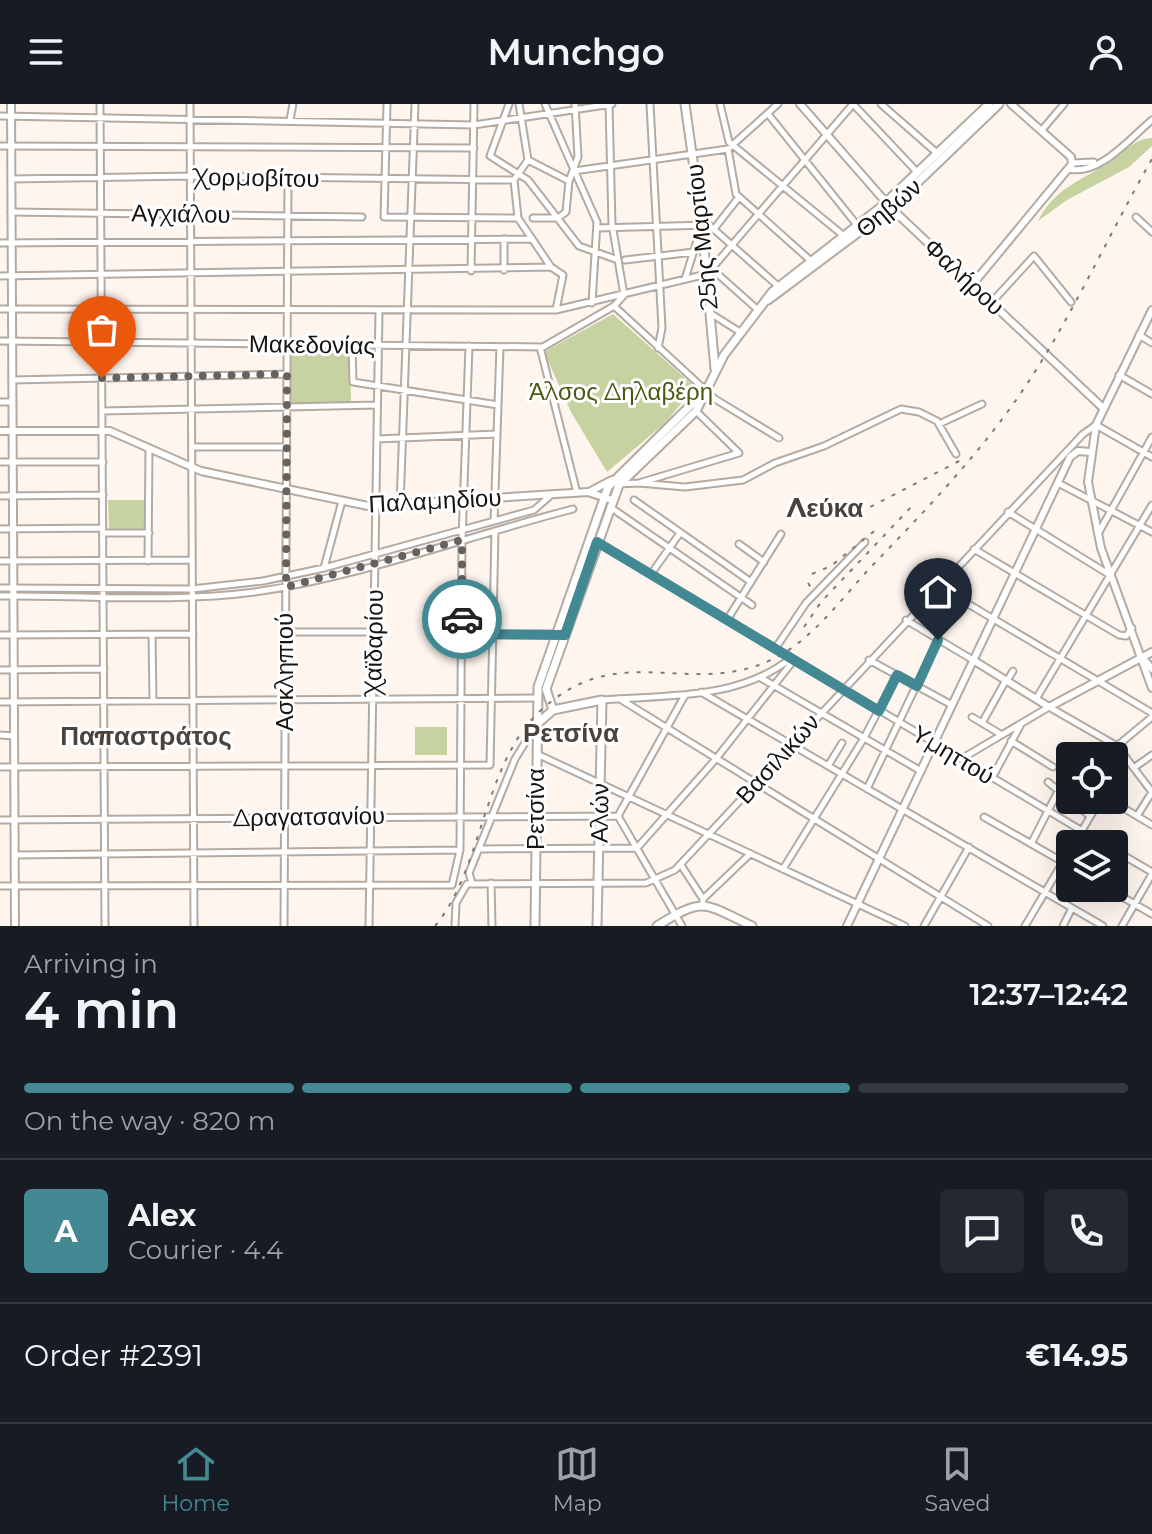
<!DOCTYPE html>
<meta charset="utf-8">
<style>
:root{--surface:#171b24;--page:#242831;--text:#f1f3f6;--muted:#9ea1a6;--line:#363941;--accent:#438994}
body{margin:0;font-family:Montserrat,sans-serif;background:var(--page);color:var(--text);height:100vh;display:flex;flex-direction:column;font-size:30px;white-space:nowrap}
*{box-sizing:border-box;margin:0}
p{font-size:26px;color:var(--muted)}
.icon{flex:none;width:44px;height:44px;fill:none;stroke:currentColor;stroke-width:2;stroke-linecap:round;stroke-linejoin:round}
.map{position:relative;height:822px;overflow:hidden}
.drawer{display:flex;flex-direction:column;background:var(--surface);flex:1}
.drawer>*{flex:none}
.tools{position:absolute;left:1056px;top:638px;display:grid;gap:16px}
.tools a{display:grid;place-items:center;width:72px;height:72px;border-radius:8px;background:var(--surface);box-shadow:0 8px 32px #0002;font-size:40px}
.pin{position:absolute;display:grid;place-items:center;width:68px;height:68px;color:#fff;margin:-82px -34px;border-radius:50% 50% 50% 0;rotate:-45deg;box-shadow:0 0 8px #0007}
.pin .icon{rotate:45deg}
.courier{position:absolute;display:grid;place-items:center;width:80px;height:80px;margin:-40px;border:6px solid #438994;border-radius:50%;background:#fff;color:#222;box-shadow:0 2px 10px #0007}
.overview em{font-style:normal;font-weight:600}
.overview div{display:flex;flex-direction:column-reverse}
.overview{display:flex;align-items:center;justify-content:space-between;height:136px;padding:0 24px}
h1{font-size:52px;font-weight:600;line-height:60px}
.bar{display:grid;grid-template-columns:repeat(4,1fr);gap:12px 8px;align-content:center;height:96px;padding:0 24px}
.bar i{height:10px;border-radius:6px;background:var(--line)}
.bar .current{background:var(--accent)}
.bar p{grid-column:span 4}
.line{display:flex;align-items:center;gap:20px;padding:0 24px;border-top:2px solid var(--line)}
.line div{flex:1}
.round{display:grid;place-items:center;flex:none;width:84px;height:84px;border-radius:8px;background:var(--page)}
header{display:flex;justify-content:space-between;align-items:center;height:104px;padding:0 24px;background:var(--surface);font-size:36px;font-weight:600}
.tab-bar{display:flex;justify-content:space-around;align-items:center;height:112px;border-top:2px solid var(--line);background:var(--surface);font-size:22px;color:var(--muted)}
.tab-bar a{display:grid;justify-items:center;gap:4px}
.tab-bar .current{color:var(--accent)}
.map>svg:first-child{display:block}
.green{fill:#c7d2a1}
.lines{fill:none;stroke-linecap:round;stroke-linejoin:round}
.minor-casing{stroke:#b3aaa2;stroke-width:9}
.tertiary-casing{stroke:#b3aaa2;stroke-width:10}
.secondary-casing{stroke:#b3aaa2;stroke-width:11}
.minor{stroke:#fff;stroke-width:5}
.tertiary{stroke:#fff;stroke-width:6}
.secondary{stroke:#fff;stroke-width:7}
.rail{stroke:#807a76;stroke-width:2;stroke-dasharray:4 8;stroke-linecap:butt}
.done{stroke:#67625e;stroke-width:8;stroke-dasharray:0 14.4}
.route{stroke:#438994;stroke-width:10}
.labels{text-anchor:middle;stroke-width:6;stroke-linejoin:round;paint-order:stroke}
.street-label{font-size:24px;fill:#161310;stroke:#fff}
.park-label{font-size:24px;fill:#4d5912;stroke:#fff}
.neighbourhood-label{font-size:26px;font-weight:bold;fill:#4a423b;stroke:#fff}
</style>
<header><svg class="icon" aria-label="menu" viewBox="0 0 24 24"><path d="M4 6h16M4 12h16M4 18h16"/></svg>Munchgo<svg class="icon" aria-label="person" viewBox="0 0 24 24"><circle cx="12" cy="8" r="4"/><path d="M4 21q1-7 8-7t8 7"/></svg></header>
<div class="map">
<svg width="1152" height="822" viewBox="0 0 1152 822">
<rect width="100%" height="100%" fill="#fef5ef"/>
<path class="green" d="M1152,34V42L1129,63L1067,96L1038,117C1054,85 1081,76 1109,59C1125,49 1132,35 1152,34Z
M613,210L695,283L665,319L607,368L571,308L544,248Z
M290,242H350L351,298L290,300Z
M108,396H144V425H109Z
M415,623H447V651H415Z"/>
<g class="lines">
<defs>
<path id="minor" d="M100,0L105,822
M190,0L194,822
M387,0L384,113L518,114
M509,0L490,52L528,76L579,142L618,156
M519,0L528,56
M545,0L597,118L592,199
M650,0L662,224L658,244
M720,0L729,38L844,132
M853,0L918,69
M881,0L938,50
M768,10L857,121
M0,12L474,21L612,0
M290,16L293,0
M1041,27L1064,0
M0,42L474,44
M728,45L736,90L811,157
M528,56L514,76L518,114L551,163
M528,56L569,77
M1072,59L1094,58
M1069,65C1100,72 1131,33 1152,16
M574,67L728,45L778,0
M11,75L190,72L514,76
M11,108L362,113
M1136,113L1152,128
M533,114H557
M558,114L566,108L569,77L578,53L575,0
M597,124L709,121L778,182
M714,125L739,93
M0,139L531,135
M625,156L694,148
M712,165L758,206
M504,166V135
M471,167L474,0
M0,172L551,163L563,171L556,206
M685,175L700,127
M991,199L1034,152L1071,198
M614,202L715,295L779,334
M0,205L556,206L707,170L853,0
M710,209L740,228
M1139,231L1152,239
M0,237L543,243L614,202L624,191L612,120L609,0
M352,241L353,278L498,301
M540,243L577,389
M1119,271L1152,290
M12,276L287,270
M0,298H12
M102,307L377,301
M939,320L982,300
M377,335L497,330
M192,343H286
M0,358H103
M639,379L685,383L743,376L775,359L824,342L901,305L919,308L937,317L956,350
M1058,379L1152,428
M618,380L639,379L739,349L696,307
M0,392L103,391
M634,396L751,478
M400,401L415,0
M610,403L752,501
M1008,408L1110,471
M494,417L500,243
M0,425L103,424
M103,429H149
M1098,430L1152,333
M597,438L1104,740
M739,440L764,458
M974,445L1119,531L1126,532L1132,524
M0,457L192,456
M148,457L149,344
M324,464L342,397
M651,470L680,429
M938,482L1152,609
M0,484L192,485L263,477L324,464L534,406L551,391
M0,492C85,491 171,499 255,488C363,472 468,432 573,405
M727,516L781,430
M906,516L973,556
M285,528H374
M462,530H557
M0,531L193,530
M152,531L153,597
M775,545L806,499L865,438
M869,556L952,601
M0,566L104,565
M761,574L921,667
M1007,577L1013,567
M701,588L1103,822
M620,595L988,822
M1036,595L1152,401
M602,596C666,591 739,596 791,554
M0,598L536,594
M972,613L1002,631
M982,619L1006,576
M0,631L14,632
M1011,637L1053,663
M537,650L905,822
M1065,650L1070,654
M1105,652L1152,613
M961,655L1049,603L1117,642L1152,688
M828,662L842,639
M0,663L490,661L495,427
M1135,663L1152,651
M1114,672L1126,653
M992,674L1020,622
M1048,678L1090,712
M867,685L938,536
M1110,696L1152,721
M618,712L685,591
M618,712L682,822
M1137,712L1152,688
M984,713L1070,762
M0,716L618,712
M1031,740L1070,664
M1074,740L1100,696
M479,745L637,744L715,656L794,556
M1114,746L1152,768
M15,751L460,746
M681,761L703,795
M783,765L864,634L897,571
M472,779L469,769L515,655L536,621
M491,779L492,822
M0,782L452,781L460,746L462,436L469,242
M1107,784L1152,810
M703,800V795L750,750
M284,822L288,75
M369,822L379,206
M455,822L456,799L467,780L646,779L675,766L1083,330L1096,321L1152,353
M924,822L969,743
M1025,822L1070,746
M1063,822L1072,804
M1122,822L1152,770"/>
<path id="tertiary" d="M11,0L15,822
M800,0L891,104L1103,304
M972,181L1072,60L1071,53L1011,0
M1152,206L1096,321L1088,378L1101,444L1152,584
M0,327H110L201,367L368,402L588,388L612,396
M591,387L612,376
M1144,555L1152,565
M973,556L1049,603L1152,548
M847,822L1070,353L1078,347L1090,348"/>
<path id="secondary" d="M685,0L702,121L715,265
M768,196L891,104L999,0
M553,606L546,585L619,381L696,307L724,251L772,188L881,103L989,0
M537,620L553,606L602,596L597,822
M535,822L538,583L608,383L704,288
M657,822C705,792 703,799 752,822"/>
</defs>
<use href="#minor" class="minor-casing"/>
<use href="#tertiary" class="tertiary-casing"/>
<use href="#secondary" class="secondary-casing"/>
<use href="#minor" class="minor"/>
<use href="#tertiary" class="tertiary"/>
<use href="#secondary" class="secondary"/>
<path class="rail" d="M849,414L963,355
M812,470L831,462L878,424
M808,479L814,488
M804,523L821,498L913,401
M435,822C482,766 483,664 537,610C617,532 687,595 771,556C810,538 839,498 868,466C924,408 980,350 1025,283C1073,211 1109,130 1152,55"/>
</g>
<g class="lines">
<path class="done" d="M102,274L287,270L286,483L462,436V515"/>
<path class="route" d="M462,515V530L565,531L597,438L879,607L897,571L917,582L938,536"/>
</g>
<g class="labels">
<g class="street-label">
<text transform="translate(257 74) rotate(1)" y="8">Χορμοβίτου</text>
<text transform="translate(889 104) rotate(-40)" y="8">Θηβών</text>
<text transform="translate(181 110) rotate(1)" y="8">Αγχιάλου</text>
<text transform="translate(702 133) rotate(-96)" y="8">25ης Μαρτίου</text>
<text transform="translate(964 173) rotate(43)" y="8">Φαλήρου</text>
<text transform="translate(312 241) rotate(1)" y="8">Μακεδονίας</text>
<text transform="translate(435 397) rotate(-3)" y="8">Παλαμηδίου</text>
<text transform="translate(374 538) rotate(-89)" y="8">Χαϊδαρίου</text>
<text transform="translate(285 568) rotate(-90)" y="8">Ασκληπιού</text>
<text transform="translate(953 651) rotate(31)" y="8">Υμηττού</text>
<text transform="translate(778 655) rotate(-48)" y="8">Βασιλικών</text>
<text transform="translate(536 705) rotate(-90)" y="8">Ρετσίνα</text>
<text transform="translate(600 709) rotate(-89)" y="8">Αλών</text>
<text transform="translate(309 713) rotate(-1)" y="8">Δραγατσανίου</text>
</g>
<g class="park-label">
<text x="621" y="296">Άλσος Δηλαβέρη</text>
</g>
<g class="neighbourhood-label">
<text x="825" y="413">Λεύκα</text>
<text x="571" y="638">Ρετσίνα</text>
<text x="146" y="641">Παπαστράτος</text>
</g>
</g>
</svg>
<div class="tools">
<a><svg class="icon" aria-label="locate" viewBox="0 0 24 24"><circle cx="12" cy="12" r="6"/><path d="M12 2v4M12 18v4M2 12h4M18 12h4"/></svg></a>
<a><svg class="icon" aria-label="layers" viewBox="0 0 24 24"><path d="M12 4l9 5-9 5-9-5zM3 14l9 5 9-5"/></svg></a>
</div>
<div class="pin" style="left:102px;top:274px;background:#ea580c"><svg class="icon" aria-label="bag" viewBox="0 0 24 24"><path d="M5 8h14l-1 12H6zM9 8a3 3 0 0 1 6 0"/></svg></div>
<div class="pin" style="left:938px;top:536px;background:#1f2937"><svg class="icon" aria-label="home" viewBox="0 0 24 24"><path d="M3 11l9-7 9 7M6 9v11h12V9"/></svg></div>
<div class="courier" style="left:462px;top:515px"><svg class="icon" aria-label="car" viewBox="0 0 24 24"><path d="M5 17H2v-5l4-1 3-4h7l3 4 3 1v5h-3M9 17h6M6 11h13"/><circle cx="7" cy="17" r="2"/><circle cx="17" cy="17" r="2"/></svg></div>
</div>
<section class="drawer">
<div class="overview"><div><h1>4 min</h1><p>Arriving in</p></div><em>12:37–12:42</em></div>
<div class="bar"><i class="current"></i><i class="current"></i><i class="current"></i><i></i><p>On the way · 820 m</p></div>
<div class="line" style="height:144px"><b class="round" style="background:var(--accent);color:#fff">A</b><div><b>Alex</b><p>Courier · 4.4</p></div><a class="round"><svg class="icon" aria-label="chat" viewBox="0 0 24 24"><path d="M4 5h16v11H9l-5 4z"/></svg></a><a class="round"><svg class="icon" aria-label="phone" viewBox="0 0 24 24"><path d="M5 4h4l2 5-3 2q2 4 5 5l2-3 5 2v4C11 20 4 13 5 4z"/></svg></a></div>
<div class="line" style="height:104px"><div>Order #2391</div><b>€14.95</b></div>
</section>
<nav class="tab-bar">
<a class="current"><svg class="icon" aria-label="home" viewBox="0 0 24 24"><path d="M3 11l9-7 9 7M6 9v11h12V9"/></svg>Home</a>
<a><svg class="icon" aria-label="map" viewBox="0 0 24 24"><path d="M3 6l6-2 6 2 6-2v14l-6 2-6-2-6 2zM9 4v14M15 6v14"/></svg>Map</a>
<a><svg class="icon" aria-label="saved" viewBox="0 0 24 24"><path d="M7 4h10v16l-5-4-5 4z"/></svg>Saved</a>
</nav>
